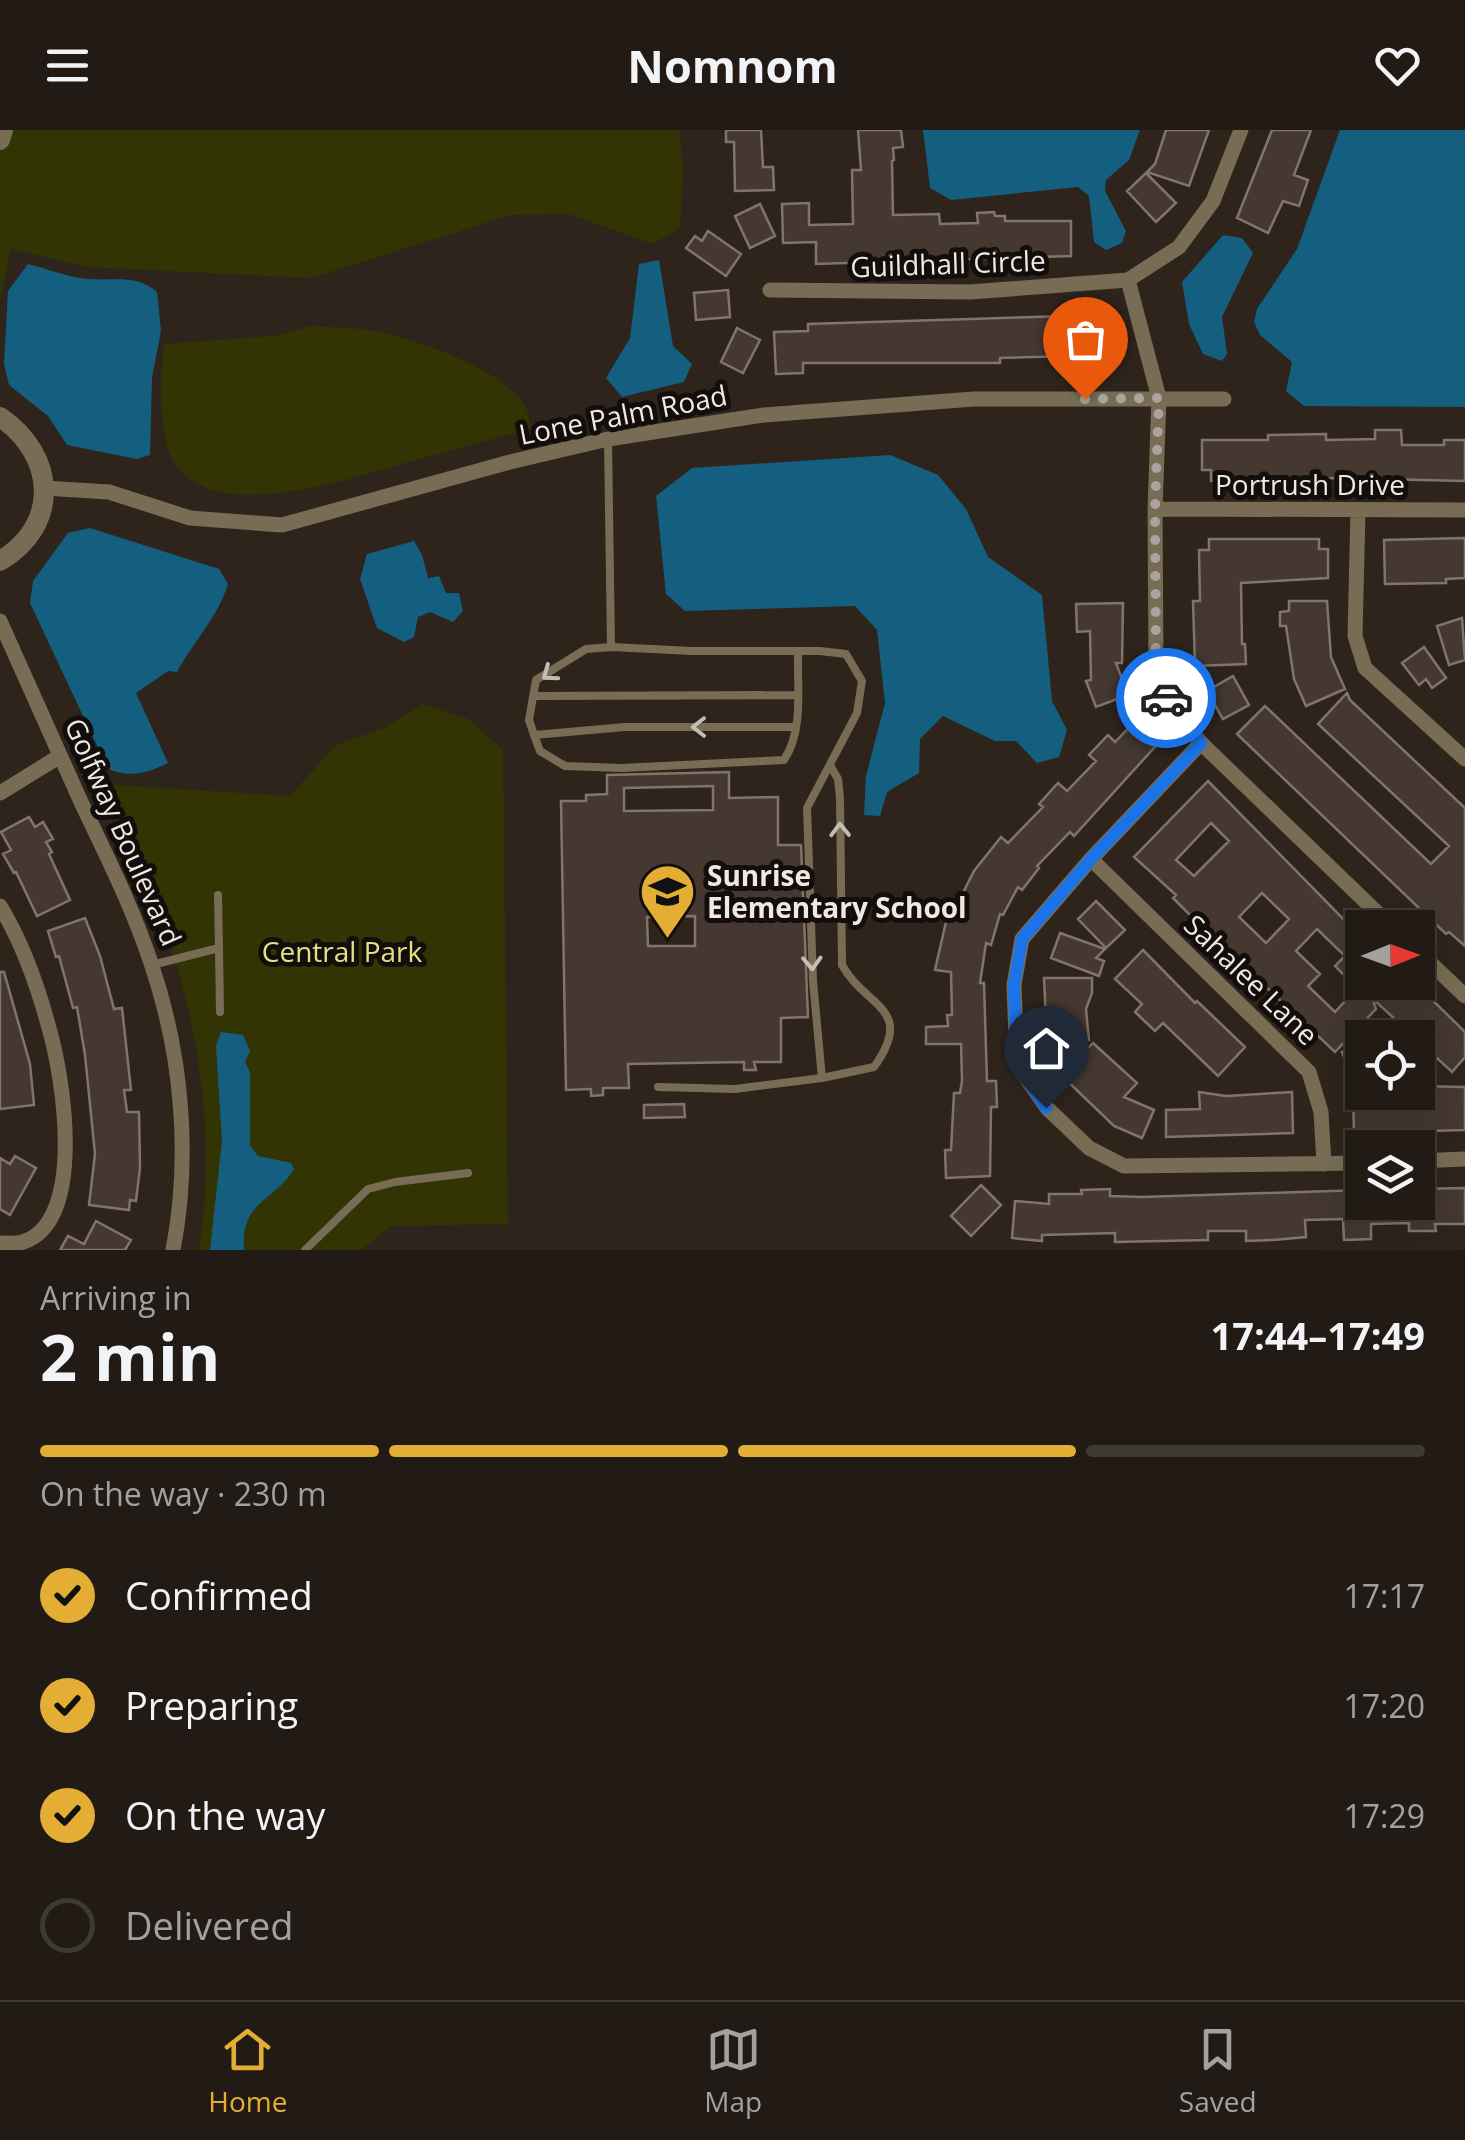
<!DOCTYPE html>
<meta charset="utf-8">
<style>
:root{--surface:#221b15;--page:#2a241e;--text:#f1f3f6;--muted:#a2a1a0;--line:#3f3934;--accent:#e4ae35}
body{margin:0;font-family:"Open Sans",sans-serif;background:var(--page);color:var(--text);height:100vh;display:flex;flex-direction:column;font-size:38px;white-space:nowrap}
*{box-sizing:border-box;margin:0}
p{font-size:32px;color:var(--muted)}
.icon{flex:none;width:55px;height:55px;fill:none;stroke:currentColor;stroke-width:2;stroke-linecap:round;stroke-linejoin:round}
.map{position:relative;height:1120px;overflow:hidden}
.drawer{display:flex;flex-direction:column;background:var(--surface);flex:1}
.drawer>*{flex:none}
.needle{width:65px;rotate:89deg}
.fabs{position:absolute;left:1345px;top:780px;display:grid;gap:20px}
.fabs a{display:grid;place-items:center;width:90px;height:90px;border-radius:0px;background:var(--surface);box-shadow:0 10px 40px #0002,0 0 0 2px var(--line);font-size:50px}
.pin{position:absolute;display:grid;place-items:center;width:85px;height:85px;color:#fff;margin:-102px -42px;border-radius:50% 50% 50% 0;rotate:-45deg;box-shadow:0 0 10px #0007}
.pin .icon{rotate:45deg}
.courier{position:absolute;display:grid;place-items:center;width:100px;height:100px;margin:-50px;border:8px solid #1a73e8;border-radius:50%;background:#fff;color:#222;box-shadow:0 2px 12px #0007}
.summary em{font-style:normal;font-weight:700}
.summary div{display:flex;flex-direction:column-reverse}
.summary{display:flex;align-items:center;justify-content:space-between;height:170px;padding:0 40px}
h1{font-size:65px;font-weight:700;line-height:75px}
.bar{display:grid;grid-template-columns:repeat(4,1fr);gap:15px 10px;align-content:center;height:120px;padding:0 40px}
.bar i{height:12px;border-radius:8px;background:var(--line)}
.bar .current{background:var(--accent)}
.bar p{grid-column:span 4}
ol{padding:0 40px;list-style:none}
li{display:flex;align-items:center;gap:30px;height:110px}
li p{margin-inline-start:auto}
li .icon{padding:10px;border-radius:50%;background:var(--accent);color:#111;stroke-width:4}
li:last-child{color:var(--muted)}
li i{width:55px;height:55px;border:5px solid var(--line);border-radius:50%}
header{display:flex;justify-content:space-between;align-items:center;height:130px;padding:0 40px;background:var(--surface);font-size:45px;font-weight:700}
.tabs{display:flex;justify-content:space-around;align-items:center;height:140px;border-top:2px solid var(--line);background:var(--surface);font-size:28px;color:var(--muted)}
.tabs a{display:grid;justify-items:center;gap:5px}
.tabs .current{color:var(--accent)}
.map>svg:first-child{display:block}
.green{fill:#333403}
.water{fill:#145f80}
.building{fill:#443830;stroke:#81746b;stroke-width:2.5;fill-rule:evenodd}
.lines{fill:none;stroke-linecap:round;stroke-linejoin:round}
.service{stroke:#786d54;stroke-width:8}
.minor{stroke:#786d54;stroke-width:15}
.tertiary{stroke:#786d54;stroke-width:20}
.oneway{stroke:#c5bdb1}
.done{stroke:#aba39d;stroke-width:10;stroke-dasharray:0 18}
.route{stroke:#1a73e8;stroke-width:12}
.labels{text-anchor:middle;stroke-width:10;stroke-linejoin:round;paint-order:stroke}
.street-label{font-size:28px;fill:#efe8e3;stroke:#130e0b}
.poi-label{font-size:28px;font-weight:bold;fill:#efe8e3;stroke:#130e0b;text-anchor:start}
.park-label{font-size:28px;fill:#e0e284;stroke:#130e0b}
</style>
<header><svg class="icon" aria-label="menu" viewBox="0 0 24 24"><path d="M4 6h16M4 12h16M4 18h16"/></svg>Nomnom<svg class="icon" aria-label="heart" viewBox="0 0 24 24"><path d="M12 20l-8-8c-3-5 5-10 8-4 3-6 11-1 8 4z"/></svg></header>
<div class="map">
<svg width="1465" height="1120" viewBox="0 0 1465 1120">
<rect width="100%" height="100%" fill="#2e241c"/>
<path class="green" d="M14,0H679L683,39L680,98L653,114L569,84L511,85L311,148L87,137L11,119L0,171V1L12,3Z
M311,196C334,198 359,197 381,202C418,211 540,249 529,299C486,311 444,322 402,334C347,349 217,394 176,335C157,307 160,247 164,214L275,206Z
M423,574L468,589L503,620L508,1094L391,1096L361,1120H199C215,1017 202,907 168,809C150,756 121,705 98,654L290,666L336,615L384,598Z"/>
<path class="water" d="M923,0H1140L1129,30L1106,50L1105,61L1126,101L1122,113L1106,120L1094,112L1089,66L1078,57L951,70L930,58Z
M1340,0H1465V277L1304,276L1286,261L1292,232L1260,205L1254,192L1257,179L1297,119Z
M1223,105L1242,108L1253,123L1222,187L1227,224L1222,231L1203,224L1189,194L1182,152Z
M659,130L673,216L692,234L684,252L622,267L606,248L630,208L639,134Z
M28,134C48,139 70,148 90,149C115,151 137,144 157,162L161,201L152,247L150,325L137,329L67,315L48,286L9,255L4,234L8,161Z
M890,325L938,345L966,379L988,427L1042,465L1052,571L1067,600L1059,627L1037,633L1016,611H995L943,586L920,609L919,643L887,662L880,686L864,685L866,646L885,573L877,500L855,476L685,481L666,464L656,366L692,338Z
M90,398L219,439L228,454C218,487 193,512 177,542L168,541L136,563L168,633C148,643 130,648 108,639L30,473L33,451L68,403Z
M414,411L422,425L428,448L439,446L446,463H459L463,481L453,492L430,482L418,487L414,507L404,512L377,498L360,449L367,424Z
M221,902L243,905L250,921L245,932L250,942V1015L258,1026L291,1033L294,1039C274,1072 240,1071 244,1120H210L222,1011L216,916Z"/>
<path class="building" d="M726,0H761L763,37H773L774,60L735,61L734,12H726Z
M858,0H901L903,17L893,18L894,30L892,31L893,85L939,84L940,94L978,93L977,83L994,82L995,86H1005V91H1071V126L816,134V112L783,113L782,74L809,73V95L853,94L852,40H861Z
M1166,0H1209L1189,56L1147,42L1155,34Z
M1272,0H1311L1294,45L1308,50L1299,76L1283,71L1268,103L1237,88Z
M1146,43L1176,73L1156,92L1127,61Z
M760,74L775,106L750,118L735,86Z
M708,101L741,124L726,146L686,118L695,106L702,111Z
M728,160L730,187L696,190L694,163Z
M1096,185L1097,229H1069V226L1000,228V233H803V243L776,244L774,202L808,201V194Z
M737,198L760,210L743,243L721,232Z
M1375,300H1401L1402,315H1444V310H1465V351L1337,348L1211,351V340H1202V310H1268V305L1326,304V310L1375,309Z
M1465,408V448L1446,449V453L1385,454L1384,410Z
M1209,409H1319V419H1328V448L1241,453L1242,514H1245L1246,534L1195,536L1193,471H1200L1199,420H1209Z
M1289,471H1327L1331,527L1345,559L1306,576L1294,549L1286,496H1280V482L1289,481Z
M1123,473L1122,533H1116L1128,565L1096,577L1086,551L1091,550L1090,501L1077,502L1076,474Z
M1462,488L1465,530L1449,535L1437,496Z
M1424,517L1446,548L1432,558L1426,549L1419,555L1402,533Z
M1233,546L1249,575L1223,589L1207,561Z
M1347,563L1350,570L1465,678V816L1449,802L1446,804L1237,604L1265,576L1431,734L1449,716L1318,594Z
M1140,586L1163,608L1074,706L1070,702L1037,736L1039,738L1022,760L1018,757L1003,785L1000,784L991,815L986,813L980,853H984L987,951H996L997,977H991L990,1046L946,1048L945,1020H951L954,963H960L962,951L961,914H926V897L948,896L947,885H952L951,842L935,840L948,783L958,786L962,765L974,741L1001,707L1008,713L1043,677L1039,674L1058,653L1067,661L1096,631L1089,625L1108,605L1115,612Z
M729,642V668L778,667V715H801L808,887L781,888V932H754L756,940H744V932L628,934L629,958H603V965L591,966V959L566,960L561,671H586V665L607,664V645ZM713,656V680L624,681V658ZM695,786V816H648L647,787Z
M1208,651L1362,808V852H1414L1465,902V927L1452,942L1372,868L1376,879L1335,922L1197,792L1173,768L1176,765L1134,727ZM1211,693L1229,711L1194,746L1176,730ZM1262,763L1289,789L1266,813L1239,787ZM1317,799L1345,826L1335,836L1357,858L1335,882L1308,856L1320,844L1296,821Z
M29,687L35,697L43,692L53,709L46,712L52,722L49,724L70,770L37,786L16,742L14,743L3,724L11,720L1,702Z
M1096,771L1125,800L1106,818L1078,789Z
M85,788L100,826L114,879L122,878L131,960H124L127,982H139L140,1038L136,1071L130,1070L129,1080L89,1075L95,1024L85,925L77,877L73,878L59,826L56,827L48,801Z
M1060,803L1105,819L1096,828L1104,831L1099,846L1051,828Z
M1143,820L1195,873L1197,871L1245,917L1218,946L1163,893L1155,901L1135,882L1142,874L1115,849Z
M0,842H4L30,934L34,975L0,979Z
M1044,848H1092V863L1086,879L1089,910L1047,912Z
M1093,913L1137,953L1124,967L1154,980L1142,1008L1114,996L1061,945Z
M1362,914V962H1419V956L1465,957V1000L1354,1003L1353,962H1358L1342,922Z
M1199,962L1226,966L1292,962L1293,1003L1166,1007V980L1200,979Z
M684,974L685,987L644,988V975Z
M15,1026L36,1038L10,1085L0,1079V1028L10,1034Z
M981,1055L1001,1075L971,1106L951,1086Z
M1465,1058V1094H1435L1436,1101H1409V1093L1371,1094V1109L1344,1110L1343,1089L1305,1090L1306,1107L1273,1110L1246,1111V1101H1208V1110L1115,1112V1103L1042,1105V1111L1012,1108L1015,1071L1049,1074V1064H1082L1081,1060L1110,1059V1066L1142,1067L1362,1060V1072H1418V1059Z
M96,1091L131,1110L125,1120H60L68,1106L84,1114Z"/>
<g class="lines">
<path class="service" d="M608,309L611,517
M533,566L797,565
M796,597H625L534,605L540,621L565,636L622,638L784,630C804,600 797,557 798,522
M534,605L529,590L536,550L586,519L611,517L692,521H820L846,524L862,551L857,583L807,678L813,851L822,948L874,937C916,878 866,878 842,835L840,668L838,649L831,637
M218,765L219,818
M152,835L219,818L220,882
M658,957L735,959L822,948
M305,1120L368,1059L395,1052L468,1043"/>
<path class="minor" d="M1128,150L1159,268L1155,379L1156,536L1166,570L1201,613L1393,798
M770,160L970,162L1128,150L1179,117L1213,71L1241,0
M44,358L109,362L190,388L282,395L510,332L608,309L764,285L974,269H1224
M1155,379L1465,380
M1358,381L1355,506L1365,538L1465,629
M0,491C27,552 54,612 81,672C106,725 133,778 151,833C182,924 191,1026 173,1120
M1201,613L1091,729L1022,809L1014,855L1016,907L1021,941L1047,978L1089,1018L1124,1036L1362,1033
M0,663L60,626
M1091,729L1309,942L1321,982L1324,1034
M0,776C22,812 38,857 49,898C63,946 87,1091 23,1112C17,1114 7,1113 0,1113
M1418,821L1465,866
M1418,1031L1465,1029"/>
<path class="tertiary" d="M0,10L3,0
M0,287C56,325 61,395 0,431"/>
</g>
<defs><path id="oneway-chevron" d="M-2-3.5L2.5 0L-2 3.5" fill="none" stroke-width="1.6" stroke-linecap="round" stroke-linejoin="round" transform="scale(2.5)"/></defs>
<g class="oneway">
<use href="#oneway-chevron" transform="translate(549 544) rotate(144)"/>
<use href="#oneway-chevron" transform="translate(699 597) rotate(180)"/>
<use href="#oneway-chevron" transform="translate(840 700) rotate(-91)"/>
<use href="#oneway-chevron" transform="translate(812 833) rotate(88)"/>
</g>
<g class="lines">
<path class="done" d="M1085,269L1159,268L1155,378L1156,536L1166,568"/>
<path class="route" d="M1046,978L1021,941L1016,907L1014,855L1022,809L1091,729L1201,613L1166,568"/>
</g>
<defs>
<symbol id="school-pin" viewBox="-11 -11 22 30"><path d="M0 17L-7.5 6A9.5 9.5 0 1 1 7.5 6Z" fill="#e4ae35" stroke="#130e0b"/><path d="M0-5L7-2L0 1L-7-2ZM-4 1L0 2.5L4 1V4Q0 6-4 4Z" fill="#111"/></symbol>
</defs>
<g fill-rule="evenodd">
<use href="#school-pin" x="636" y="730" width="63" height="86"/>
</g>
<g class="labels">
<g class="street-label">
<text transform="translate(948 134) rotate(-2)" y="10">Guildhall Circle</text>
<text transform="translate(623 285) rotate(-11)" y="10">Lone Palm Road</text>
<text x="1310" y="365">Portrush Drive</text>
<text transform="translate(123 702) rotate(66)" y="10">Golfway Boulevard</text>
<text transform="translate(1251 850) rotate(44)" y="10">Sahalee Lane</text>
</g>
<g class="poi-label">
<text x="707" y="756">Sunrise<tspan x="707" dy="32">Elementary School</tspan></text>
</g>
<g class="park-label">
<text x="342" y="832">Central Park</text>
</g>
</g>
</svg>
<div class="fabs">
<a><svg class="needle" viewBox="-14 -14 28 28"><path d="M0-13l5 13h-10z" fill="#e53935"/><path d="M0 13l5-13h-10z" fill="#a2a1a0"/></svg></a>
<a><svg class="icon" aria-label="locate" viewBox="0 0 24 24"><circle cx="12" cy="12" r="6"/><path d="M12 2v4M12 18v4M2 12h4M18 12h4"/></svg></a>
<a><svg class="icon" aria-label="layers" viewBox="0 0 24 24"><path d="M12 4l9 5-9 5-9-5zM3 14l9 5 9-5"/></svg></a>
</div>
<div class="pin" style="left:1085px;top:269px;background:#ea580c"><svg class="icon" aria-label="bag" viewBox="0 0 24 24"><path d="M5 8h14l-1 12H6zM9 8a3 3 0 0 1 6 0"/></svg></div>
<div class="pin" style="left:1046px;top:978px;background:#1f2937"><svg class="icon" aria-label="home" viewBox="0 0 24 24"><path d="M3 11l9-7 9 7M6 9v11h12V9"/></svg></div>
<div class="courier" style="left:1166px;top:568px"><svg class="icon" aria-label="car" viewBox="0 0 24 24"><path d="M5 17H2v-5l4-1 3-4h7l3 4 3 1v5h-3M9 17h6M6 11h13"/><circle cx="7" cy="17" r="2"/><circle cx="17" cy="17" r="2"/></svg></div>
</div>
<section class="drawer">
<div class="summary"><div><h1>2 min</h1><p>Arriving in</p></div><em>17:44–17:49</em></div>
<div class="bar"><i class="current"></i><i class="current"></i><i class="current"></i><i></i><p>On the way · 230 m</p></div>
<ol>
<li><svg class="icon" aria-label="check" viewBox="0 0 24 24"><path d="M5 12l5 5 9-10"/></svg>Confirmed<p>17:17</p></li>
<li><svg class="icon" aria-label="check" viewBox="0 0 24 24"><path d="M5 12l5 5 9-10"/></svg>Preparing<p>17:20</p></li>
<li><svg class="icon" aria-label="check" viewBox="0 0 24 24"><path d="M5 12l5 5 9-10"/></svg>On the way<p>17:29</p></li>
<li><i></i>Delivered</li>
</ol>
</section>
<nav class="tabs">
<a class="current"><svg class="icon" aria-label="home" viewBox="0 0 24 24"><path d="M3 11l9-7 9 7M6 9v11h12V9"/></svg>Home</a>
<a><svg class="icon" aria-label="map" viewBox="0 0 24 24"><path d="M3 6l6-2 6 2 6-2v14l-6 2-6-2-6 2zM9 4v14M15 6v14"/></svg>Map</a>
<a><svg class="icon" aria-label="saved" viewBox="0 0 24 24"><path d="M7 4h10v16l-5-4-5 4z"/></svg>Saved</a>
</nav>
